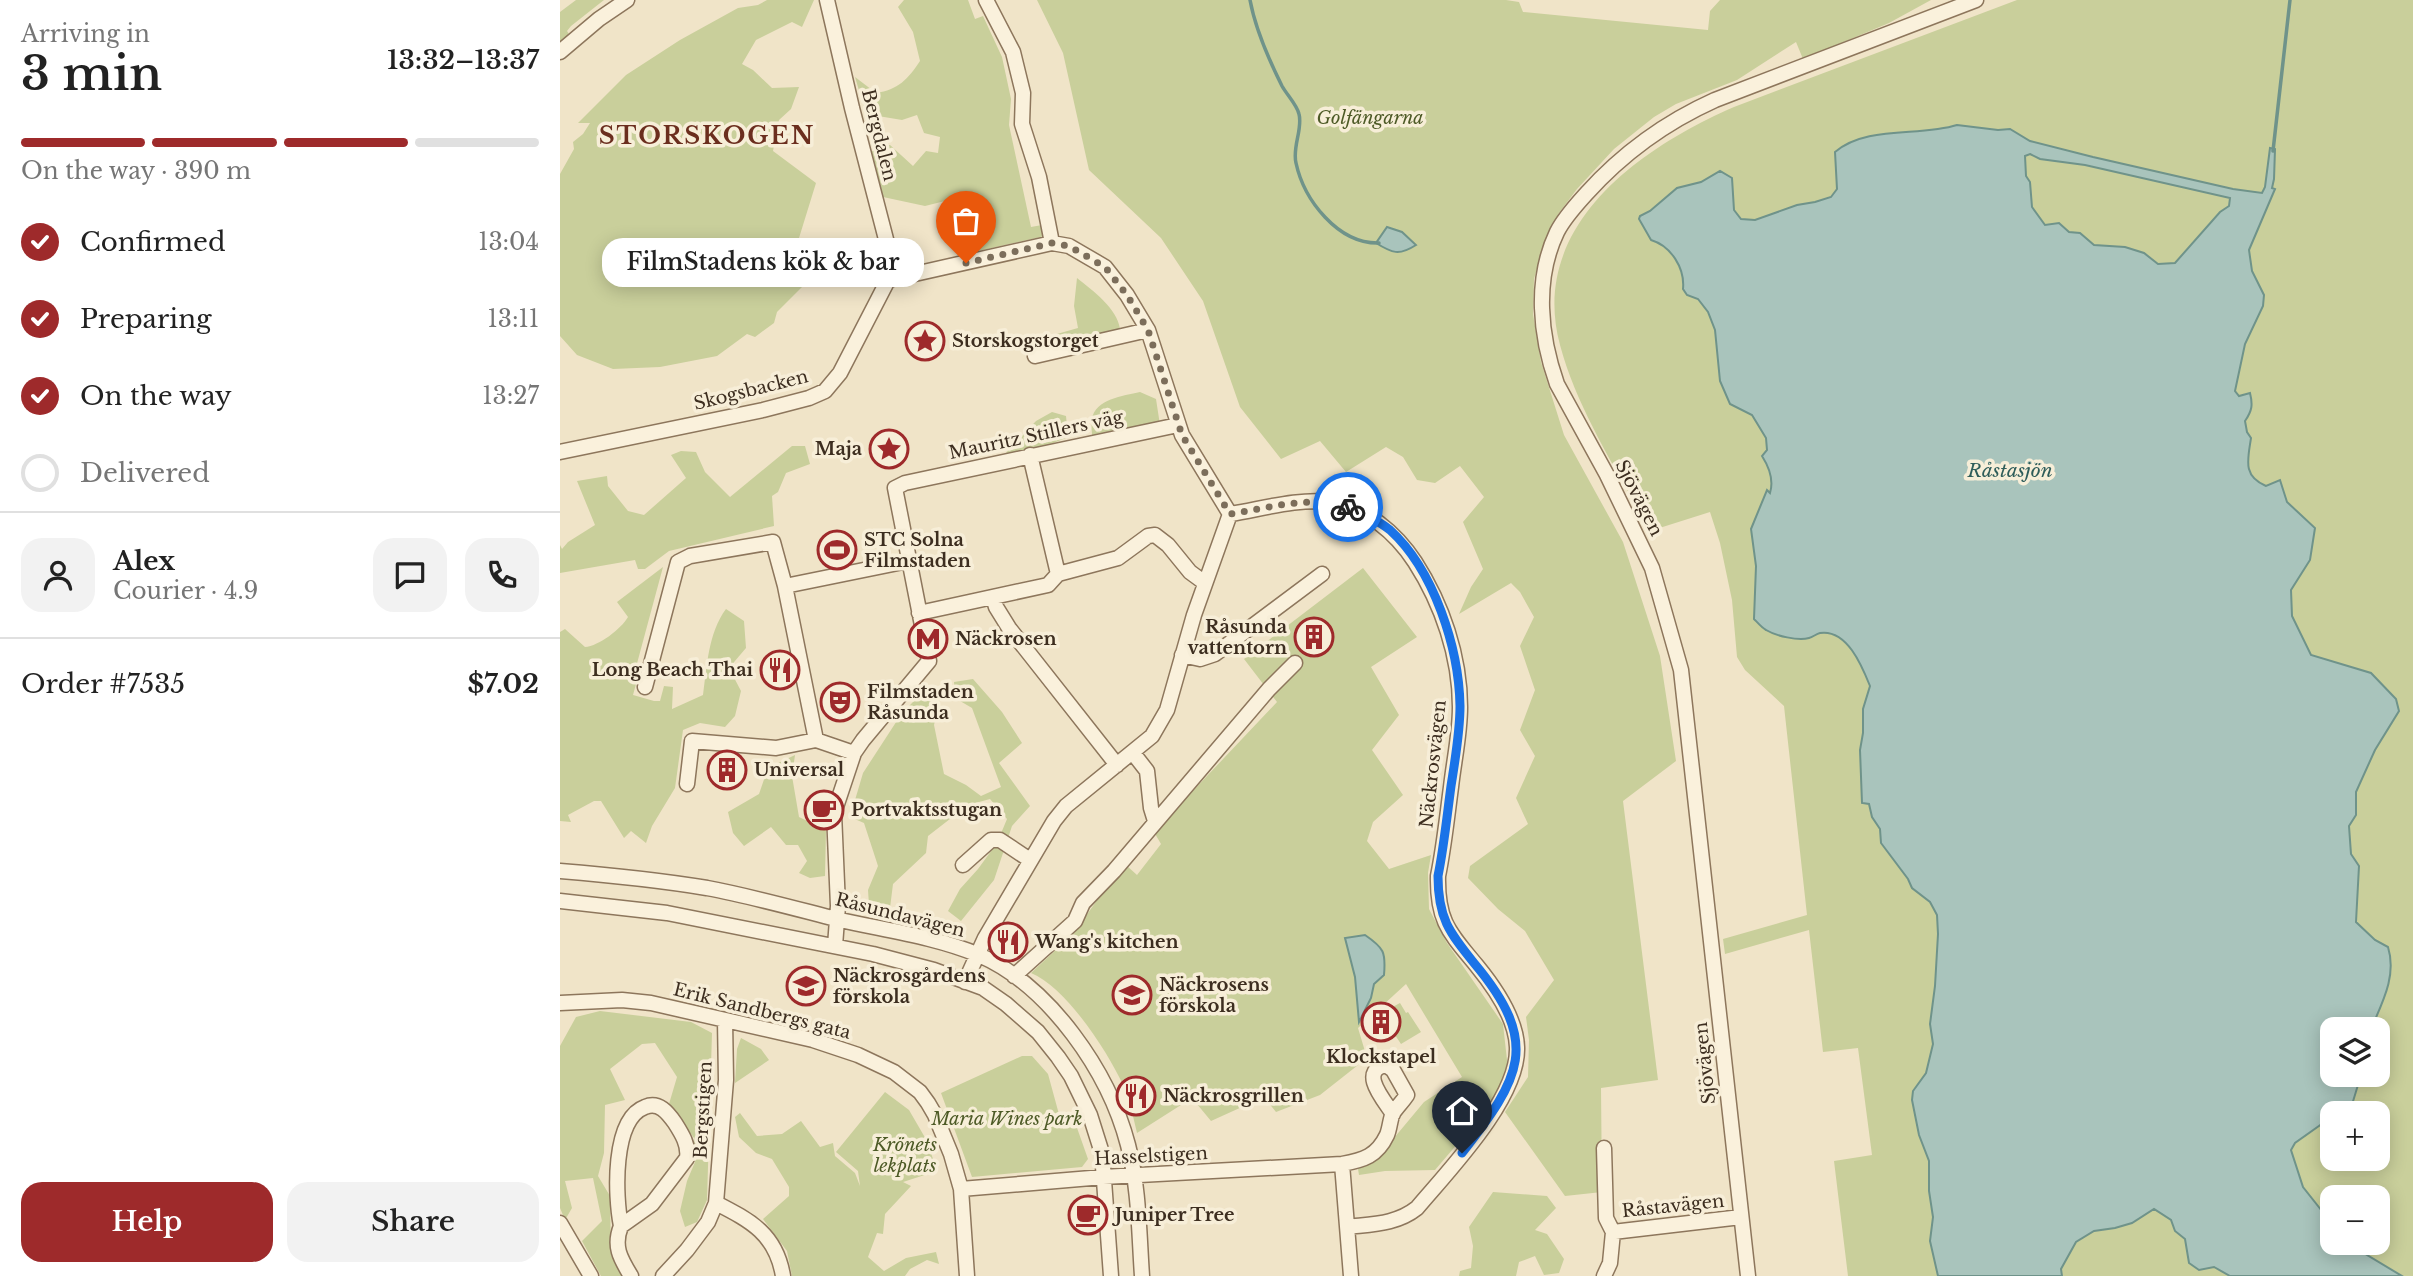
<!DOCTYPE html>
<meta charset="utf-8">
<style>
:root{--surface:#fff;--page:#f2f2f2;--text:#222;--muted:#767676;--line:#e0e0e0;--accent:#9e2a2b}
body{margin:0;font-family:"Libre Baskerville",serif;background:var(--page);color:var(--text);height:100vh;display:flex;flex-direction:column;font-size:26px;white-space:nowrap}
*{box-sizing:border-box;margin:0}
p{font-size:23px;color:var(--muted)}
.icon{flex:none;width:38px;height:38px;fill:none;stroke:currentColor;stroke-width:2;stroke-linecap:round;stroke-linejoin:round}
.map{position:relative;flex:1;overflow:hidden}
.details{display:flex;flex-direction:column;background:var(--surface);width:560px}
.details>*{flex:none}
.fabs{position:absolute;left:1760px;top:1017px;display:grid;gap:14px}
.fabs a{display:grid;place-items:center;width:70px;height:70px;border-radius:14px;background:var(--surface);box-shadow:0 4px 18px #0003;font-size:35px}
.pin{position:absolute;display:grid;place-items:center;width:60px;height:60px;color:#fff;margin:-72px -30px;border-radius:50% 50% 50% 0;rotate:-45deg;box-shadow:0 0 7px #0007}
.pin .icon{rotate:45deg}
.courier{position:absolute;display:grid;place-items:center;width:70px;height:70px;margin:-35px;border:5px solid #1a73e8;border-radius:50%;background:#fff;color:#222;box-shadow:0 2px 9px #0007}
.bubble{position:absolute;height:49px;border-radius:21px;background:var(--surface);box-shadow:0 4px 18px #0003;font-size:23px;font-weight:600;line-height:49px;text-align:center}
.overview em{font-style:normal;font-weight:600}
.overview div{display:flex;flex-direction:column-reverse}
.overview{display:flex;align-items:center;justify-content:space-between;height:119px;padding:0 21px}
h1{font-size:46px;font-weight:600;line-height:52px}
.bar{display:grid;grid-template-columns:repeat(4,1fr);gap:10px 7px;align-content:center;height:84px;padding:0 21px}
.bar i{height:9px;border-radius:5px;background:var(--line)}
.bar .current{background:var(--accent)}
.bar p{grid-column:span 4}
.line{display:flex;align-items:center;gap:18px;padding:0 21px;border-top:2px solid var(--line)}
.line div{flex:1}
.round{display:grid;place-items:center;flex:none;width:74px;height:74px;border-radius:21px;background:var(--page)}
ol{padding:0 21px;list-style:none}
li{display:flex;align-items:center;gap:21px;height:77px}
li p{margin-inline-start:auto}
li .icon{padding:7px;border-radius:50%;background:var(--accent);color:#fff;stroke-width:4}
li:last-child{color:var(--muted)}
li i{width:38px;height:38px;border:4px solid var(--line);border-radius:50%}
.cta{display:flex;gap:14px;margin-top:auto;padding:14px 21px}
.cta a{flex:1;height:80px;border-radius:21px;background:var(--accent);color:#fff;font-size:28px;font-weight:600;line-height:80px;text-align:center}
.cta a+a{background:var(--page);color:var(--text)}
main{display:flex;flex:1;min-height:0}
.map>svg:first-child{display:block}
.green{fill:#c9cf9b;fill-rule:evenodd}
.water{fill:#a9c4bc;stroke:#6f938a;stroke-width:2;fill-rule:evenodd}
.lines{fill:none;stroke-linecap:round;stroke-linejoin:round}
.stream{stroke:#6f938a;stroke-width:3.5}
.minor-casing{stroke:#8d765c;stroke-width:17}
.minor{stroke:#faf1dc;stroke-width:14}
.done{stroke:#7c6e5b;stroke-width:7;stroke-dasharray:0 12.6}
.route{stroke:#1a73e8;stroke-width:9}
.labels{text-anchor:middle;stroke-width:7;stroke-linejoin:round;paint-order:stroke}
.park-label{font-size:18px;font-style:italic;fill:#4d5a26;stroke:#f7eed8}
.street-label{font-size:18px;fill:#3d2e20;stroke:#f7eed8}
.poi-label{font-size:18px;font-weight:bold;fill:#3d2e20;stroke:#f7eed8;text-anchor:start}
.water-label{font-size:19px;font-style:italic;fill:#2f5d5a;stroke:#f7eed8}
.district-label{font-size:24px;font-weight:bold;letter-spacing:2px;fill:#6b2e1e;stroke:#f7eed8}
</style>
<main>
<section class="details">
<div class="overview"><div><h1>3 min</h1><p>Arriving in</p></div><em>13:32–13:37</em></div>
<div class="bar"><i class="current"></i><i class="current"></i><i class="current"></i><i></i><p>On the way · 390 m</p></div>
<ol>
<li><svg class="icon" aria-label="check" viewBox="0 0 24 24"><path d="M5 12l5 5 9-10"/></svg>Confirmed<p>13:04</p></li>
<li><svg class="icon" aria-label="check" viewBox="0 0 24 24"><path d="M5 12l5 5 9-10"/></svg>Preparing<p>13:11</p></li>
<li><svg class="icon" aria-label="check" viewBox="0 0 24 24"><path d="M5 12l5 5 9-10"/></svg>On the way<p>13:27</p></li>
<li><i></i>Delivered</li>
</ol>
<div class="line" style="height:126px"><a class="round"><svg class="icon" aria-label="person" viewBox="0 0 24 24"><circle cx="12" cy="8" r="4"/><path d="M4 21q1-7 8-7t8 7"/></svg></a><div><b>Alex</b><p>Courier · 4.9</p></div><a class="round"><svg class="icon" aria-label="chat" viewBox="0 0 24 24"><path d="M4 5h16v11H9l-5 4z"/></svg></a><a class="round"><svg class="icon" aria-label="phone" viewBox="0 0 24 24"><path d="M5 4h4l2 5-3 2q2 4 5 5l2-3 5 2v4C11 20 4 13 5 4z"/></svg></a></div>
<div class="line" style="height:91px"><div>Order #7535</div><b>$7.02</b></div>
<div class="cta"><a>Help</a><a>Share</a></div>
</section>
<div class="map">
<svg width="1853" height="1276" viewBox="0 0 1853 1276">
<rect width="100%" height="100%" fill="#f0e4c8"/>
<path class="green" d="M16,0H44L11,26L7,31L9,34L0,45V12Z
M207,0H254L242,27L232,22L196,40L182,64L193,70L212,88L239,87L231,109L219,120L213,151L256,183L239,238L264,265L217,312L214,323L195,337L187,334L157,356L100,367L53,369L17,355L0,336V174L14,149L13,142L23,134L30,123H18L66,75L120,40L178,8L198,5Z
M344,0H408L415,19L423,16L442,57L451,99L449,125L471,227L482,225L485,236L414,252L403,241L405,225L389,217L385,201L365,206L323,197L310,152L330,145L353,166L366,151L378,153L380,137L364,133L357,115L342,120L306,114L295,77L316,93C338,90 348,79 360,61L353,32L338,7Z
M477,0H946L959,2L963,12L1148,30L1150,11L1160,0H1371L1329,23L1243,59L1236,42L1177,80L1116,104L1094,117L1054,149L1017,189L999,213L984,243L974,279L973,314L981,362L1004,435L1063,542L1100,656L1116,761L1063,801L1098,1080L1041,1088L1042,1192L1005,1196L945,1112L968,1077L969,1040L966,1017L994,980L965,931L938,909L908,878L910,866L968,824L956,798L975,756L960,730L975,690L960,646L974,617L960,592L951,583L899,614L911,587L923,569L903,522L924,497L900,466L875,483L857,480L843,457L826,447L786,472L760,441L721,459L680,407L643,301L601,238L529,170L503,53Z
M1457,0H1853V1276H1288L1274,1161L1312,1155L1298,1048L1263,1052L1249,930L1165,954L1163,939L1247,915L1224,706L1185,670L1177,657L1172,600L1160,543L1150,512L1090,531C1058,472 1017,409 1000,345C968,226 1080,148 1174,107ZM1773,1029H1818V1074H1773ZM1773,1113H1818V1158H1773ZM1773,1197H1818V1242H1773Z
M517,278C533,291 557,308 560,329L488,348L490,336L518,328L514,306Z
M580,392L596,399L600,425L533,443C532,435 531,426 532,419C535,399 563,396 580,392Z
M492,412L506,416L508,437L457,458L445,454L476,421Z
M232,446H245L250,464L226,473L218,492L212,496L214,526L109,551L85,569H78L75,560L0,573V545L2,549L8,542L35,525L17,481L47,476L48,486L68,511L84,515L126,478L111,455L121,451L136,452L145,472L170,497Z
M103,567L72,682L76,684L73,695L94,701H100L104,686L113,687L112,709L143,695C147,667 148,633 166,609L184,621L186,648L169,668L181,691L175,716L165,727L140,723L123,730L115,788L92,826L86,843L71,831L64,838L41,801H34L8,815L11,822L0,821V632L5,629L25,647C39,646 61,629 68,617L57,602Z
M803,568L857,637L811,667L839,715L812,750L843,795L813,822L807,841L829,869L871,855L868,873L869,909L887,943L943,1024L948,1069L934,1101L875,1170L825,1171L799,1175L798,1169L824,1150L864,1102L902,1077L846,984L798,1028L807,1058L760,1095L716,1112L704,1097L651,1121L632,1098L577,1133L572,1112L587,1104L578,1080L563,1085C548,1052 506,987 471,973L514,933L549,883L566,865L577,875L601,844L594,832L717,702L684,659Z
M413,679L442,712L462,743L439,763L470,806L452,826L434,880L401,921L388,911L400,889L418,869L437,843L447,819L430,799L408,805L368,836L366,853L333,884L330,908L309,905L308,890L318,866L304,823L290,817L303,773L342,713L365,690L380,699L374,725L384,774L406,785L421,796L441,787L412,708L395,698L394,682Z
M235,755L232,776L239,817L266,830L265,876L250,878L239,873L247,861L238,845H226L211,827L184,846L173,833L168,812L199,794L208,768Z
M840,1003L846,1013L848,1012L861,1032L841,1044L829,1026L820,1031L812,1018Z
M40,1011L131,1022L152,1033L147,1200L137,1222L125,1227L120,1211L127,1181L135,1162L134,1138L109,1104L117,1077L95,1043L82,1044L50,1069L65,1100L45,1105L44,1153L38,1176L50,1196L51,1255L64,1276H41L22,1241L42,1221L33,1178L5,1181L12,1208L5,1220L0,1208V1046L16,1017Z
M181,1038L201,1049L209,1060L175,1083L177,1049Z
M462,1056H472L488,1074L503,1129L516,1125L528,1159L522,1167L412,1177L381,1093Z
M325,1092L349,1110L367,1141L377,1171L343,1182L351,1186L325,1214L323,1234L317,1233L308,1257L324,1271L346,1258L376,1252L379,1264L367,1260L350,1269L345,1276H232L227,1251L203,1219L229,1196V1187L212,1159L196,1153L179,1137L175,1117L180,1113L197,1136L222,1134L241,1121L260,1147L273,1143L275,1156L295,1173L300,1186L298,1171L276,1152Z
M933,1192L987,1196L996,1208L975,1230L987,1234L1004,1259L999,1273L984,1275L975,1256L959,1262L956,1276H899L900,1271L911,1268L913,1246L909,1227Z"/>
<path class="water" d="M1397,125L1438,130L1450,129L1470,141L1533,157L1673,189L1702,193L1705,187L1710,148L1715,149L1714,179L1712,188L1715,189L1689,250L1692,271L1704,295L1703,306L1685,344L1675,391L1679,396L1690,393C1693,405 1692,411 1685,421L1687,432L1691,438C1688,459 1682,476 1706,486L1720,480L1727,502L1755,528L1750,560L1731,590L1732,616L1751,655L1811,673L1836,699L1839,711L1815,750L1796,792V815L1789,826L1791,854L1799,866L1796,922L1815,940L1828,947C1837,976 1822,1003 1811,1029H1773V1074L1801,1075L1791,1108L1773,1113V1116L1735,1143L1731,1150L1743,1187L1773,1225V1242L1787,1243L1842,1276H1670L1654,1267L1639,1270L1629,1263L1625,1239L1615,1231L1611,1220L1594,1209L1572,1223L1555,1228L1534,1231L1516,1242L1501,1269L1502,1276H1378L1370,1241L1373,1217L1369,1191V1161L1359,1135L1352,1100L1353,1091L1366,1073L1373,1044L1370,1024L1375,986L1378,934L1377,915L1370,902L1352,888L1348,879L1321,843L1320,829L1312,817L1309,804L1302,803L1300,750L1303,733V709L1310,686C1302,666 1287,629 1260,633C1256,634 1253,637 1249,638C1238,641 1216,636 1206,630C1202,628 1197,622 1194,619L1196,566L1191,529L1207,490L1210,493C1214,480 1209,467 1202,456L1207,450L1206,438L1192,415L1170,404L1160,381L1155,330L1148,312L1138,299L1127,295L1123,289C1125,268 1111,246 1091,240L1079,219L1080,216L1090,211L1117,188L1141,182L1160,171L1172,178L1174,210L1181,219L1195,220L1237,205L1255,202L1271,197L1277,189L1275,152C1307,125 1359,137 1397,125ZM1470,154L1480,159L1525,165L1670,198L1669,206L1660,212L1615,263L1598,264L1584,253L1565,247L1534,245L1520,233L1509,232L1499,223L1485,225L1472,207L1470,182L1466,176L1465,156Z
M827,227L842,232L856,245C839,256 832,253 816,243Z
M805,935C824,948 826,952 824,975L814,984L811,998L799,1022L795,977L785,938Z"/>
<g class="lines">
<path class="stream" d="M690,0C695,27 710,62 722,86C727,95 737,105 739,114C743,129 732,147 736,163C744,200 778,244 819,243
M1713,151L1730,0"/>
<defs>
<path id="minor" d="M426,0L453,52L463,93L462,124L479,177L492,243
M0,52L39,19L67,0
M328,280L492,243L509,246L545,267L567,295L588,330L622,435L670,514
M475,356L588,330
M0,452L203,410L249,398L265,391L280,373L328,280V247L292,108L267,0
M470,455L498,574
M670,514C702,509 738,498 770,502C806,507 836,533 855,562C882,604 900,656 900,707C900,734 894,760 891,787C887,817 884,847 878,876C877,922 890,933 917,966C935,988 956,1018 957,1047C959,1098 889,1170 857,1208C837,1224 813,1224 788,1227
M225,586L348,561
M433,597L436,607L449,628L557,765
M359,613L488,585L498,574L558,558L588,536L595,535L608,545L630,572L645,583
M622,655L640,659L655,654L762,574
M85,687L118,562L130,556L213,542L225,586L256,740
M573,753L587,771L591,808L595,821
M127,784L132,741L216,748L256,740L294,753
M403,865L431,840H440L470,860
M0,871C49,875 98,880 147,888C190,896 233,908 276,919C323,930 373,936 419,955C490,986 549,1072 568,1145C579,1187 579,1233 582,1276
M0,901L107,913L313,954L374,970L423,988L446,1004L478,1032L498,1057L511,1076L530,1115L542,1153L551,1276
M275,946L278,906L274,813L294,753L303,740L369,661L335,488L345,483L618,425
M454,976L515,921L523,903L554,871L709,689L735,663
M405,982L425,938L494,821L506,806L592,736L607,710L634,615L670,514
M0,1003L62,1000L91,1003L253,1040L298,1055L334,1072L360,1092L368,1103L375,1115L391,1154L401,1189L407,1276
M1044,1148L1046,1218L1053,1232
M782,1164L791,1276
M401,1189L543,1177L782,1164C804,1160 817,1156 827,1135C830,1128 830,1119 833,1113C837,1107 843,1101 847,1095L833,1070L826,1065C798,1071 824,1100 833,1114
M156,1203C191,1221 216,1234 223,1276
M0,1223L31,1276
M61,1226C55,1196 52,1119 85,1107C99,1101 108,1113 115,1123C122,1134 129,1145 127,1158L92,1204L61,1226C53,1246 60,1258 71,1276
M1053,1232L1181,1217
M103,1276L127,1250L148,1222L156,1203L166,1080L165,1020
M1044,1276L1050,1263L1053,1232
M1188,1276L1121,670L1092,568L1047,475L997,384C980,336 974,280 997,232C1004,218 1016,205 1026,194C1062,154 1106,122 1155,100L1416,0"/>
</defs>
<use href="#minor" class="minor-casing"/>
<use href="#minor" class="minor"/>
</g>
<g class="lines">
<path class="done" d="M406,263L492,243L509,246L545,267L567,295L588,330L622,435L670,514C709,508 749,495 788,507"/>
<path class="route" d="M788,507C802,513 818,520 830,530C874,570 899,648 900,706C900,733 895,760 891,786C887,816 884,846 878,876C878,918 889,932 914,963C982,1044 960,1078 902,1153"/>
</g>
<defs>
<symbol id="sight-ring" viewBox="-11 -11 22 22"><circle r="9.5" fill="#f7eed8" stroke="#9e2a2b" stroke-width="1.5"/><path d="M0-6L1.8-2.2L6-1.7L2.9 1.2L3.7 5.4L0 3.3L-3.7 5.4L-2.9 1.2L-6-1.7L-1.8-2.2Z" fill="#9e2a2b"/></symbol>
<symbol id="stadium-ring" viewBox="-11 -11 22 22"><circle r="9.5" fill="#f7eed8" stroke="#9e2a2b" stroke-width="1.5"/><path d="M0-5a6.5 5 0 1 0 0 10a6.5 5 0 1 0 0-10ZM-3.5-1.8h7v3.6h-7Z" fill="#9e2a2b"/></symbol>
<symbol id="building-ring" viewBox="-11 -11 22 22"><circle r="9.5" fill="#f7eed8" stroke="#9e2a2b" stroke-width="1.5"/><path d="M-4-6H4V6H1V3H-1V6H-4ZM-2.5-4.3h1.7v1.8h-1.7ZM.8-4.3h1.7v1.8H.8ZM-2.5-1h1.7V.8h-1.7ZM.8-1h1.7V.8H.8Z" fill="#9e2a2b"/></symbol>
<symbol id="metro-ring" viewBox="-11 -11 22 22"><circle r="9.5" fill="#f7eed8" stroke="#9e2a2b" stroke-width="1.5"/><path d="M-5.5 5V-5H-3L0 0L3-5H5.5V5H3V-.5L0 4L-3-.5V5Z" fill="#9e2a2b"/></symbol>
<symbol id="restaurant-ring" viewBox="-11 -11 22 22"><circle r="9.5" fill="#f7eed8" stroke="#9e2a2b" stroke-width="1.5"/><path d="M-5-6h1v4h1v-4h1v4h1v-4h1v5L-1.5 .5V6h-2V.5L-5-1ZM5-6V6H3V1.5H1.5Q1.5-4 5-6Z" fill="#9e2a2b"/></symbol>
<symbol id="theatre-ring" viewBox="-11 -11 22 22"><circle r="9.5" fill="#f7eed8" stroke="#9e2a2b" stroke-width="1.5"/><path d="M-5-5.5Q0-4 5-5.5V0Q5 5 0 6Q-5 5-5 0ZM-3.3-2.5H-1v1.5H-3.3ZM1-2.5H3.3v1.5H1ZM-2.8 1Q0 5.5 2.8 1Z" fill="#9e2a2b"/></symbol>
<symbol id="cafe-ring" viewBox="-11 -11 22 22"><circle r="9.5" fill="#f7eed8" stroke="#9e2a2b" stroke-width="1.5"/><path d="M-5.5-4.5H6V0H3Q3 3.5 0 3.5H-2.5Q-5.5 3.5-5.5 0ZM3-3.2v2h1.7v-2ZM-6 4.5H4V6H-6Z" fill="#9e2a2b"/></symbol>
<symbol id="school-ring" viewBox="-11 -11 22 22"><circle r="9.5" fill="#f7eed8" stroke="#9e2a2b" stroke-width="1.5"/><path d="M0-5L7-2L0 1L-7-2ZM-4 1L0 2.5L4 1V4Q0 6-4 4Z" fill="#9e2a2b"/></symbol>
</defs>
<g fill-rule="evenodd">
<use href="#sight-ring" x="343" y="319" width="44" height="44"/>
<use href="#sight-ring" x="307" y="427" width="44" height="44"/>
<use href="#stadium-ring" x="255" y="528" width="44" height="44"/>
<use href="#building-ring" x="732" y="615" width="44" height="44"/>
<use href="#metro-ring" x="346" y="617" width="44" height="44"/>
<use href="#restaurant-ring" x="198" y="648" width="44" height="44"/>
<use href="#theatre-ring" x="258" y="680" width="44" height="44"/>
<use href="#building-ring" x="145" y="748" width="44" height="44"/>
<use href="#cafe-ring" x="242" y="788" width="44" height="44"/>
<use href="#restaurant-ring" x="426" y="920" width="44" height="44"/>
<use href="#school-ring" x="224" y="964" width="44" height="44"/>
<use href="#school-ring" x="550" y="973" width="44" height="44"/>
<use href="#building-ring" x="799" y="1000" width="44" height="44"/>
<use href="#restaurant-ring" x="554" y="1074" width="44" height="44"/>
<use href="#cafe-ring" x="506" y="1193" width="44" height="44"/>
</g>
<g class="labels">
<g class="park-label">
<text x="810" y="124">Golfängarna</text>
<text x="447" y="1125">Maria Wines park</text>
<text x="345" y="1151">Krönets<tspan x="345" dy="21">lekplats</tspan></text>
</g>
<g class="street-label">
<text transform="translate(319 135) rotate(76)" y="6">Bergdalen</text>
<text transform="translate(191 390) rotate(-14)" y="6">Skogsbacken</text>
<text transform="translate(476 435) rotate(-12)" y="6">Mauritz Stillers väg</text>
<text transform="translate(1079 498) rotate(63)" y="6">Sjövägen</text>
<text transform="translate(873 764) rotate(-84)" y="6">Näckrosvägen</text>
<text transform="translate(340 915) rotate(14)" y="6">Råsundavägen</text>
<text transform="translate(202 1011) rotate(14)" y="6">Erik Sandbergs gata</text>
<text transform="translate(1145 1063) rotate(-96)" y="6">Sjövägen</text>
<text transform="translate(143 1110) rotate(-87)" y="6">Bergstigen</text>
<text transform="translate(591 1156) rotate(-3)" y="6">Hasselstigen</text>
<text transform="translate(1113 1206) rotate(-6)" y="6">Råstavägen</text>
</g>
<g class="poi-label">
<text x="392" y="347">Storskogstorget</text>
<text x="302" y="455" text-anchor="end">Maja</text>
<text x="304" y="546">STC Solna<tspan x="304" dy="21">Filmstaden</tspan></text>
<text x="727" y="633" text-anchor="end">Råsunda<tspan x="727" dy="21">vattentorn</tspan></text>
<text x="395" y="645">Näckrosen</text>
<text x="193" y="676" text-anchor="end">Long Beach Thai</text>
<text x="307" y="698">Filmstaden<tspan x="307" dy="21">Råsunda</tspan></text>
<text x="194" y="776">Universal</text>
<text x="291" y="816">Portvaktsstugan</text>
<text x="475" y="948">Wang's kitchen</text>
<text x="273" y="982">Näckrosgårdens<tspan x="273" dy="21">förskola</tspan></text>
<text x="599" y="991">Näckrosens<tspan x="599" dy="21">förskola</tspan></text>
<text x="821" y="1063" text-anchor="middle">Klockstapel</text>
<text x="603" y="1102">Näckrosgrillen</text>
<text x="555" y="1221">Juniper Tree</text>
</g>
<g class="water-label">
<text x="1450" y="477">Råstasjön</text>
</g>
<g class="district-label">
<text x="147" y="144">STORSKOGEN</text>
</g>
</g>
</svg>
<div class="fabs">
<a><svg class="icon" aria-label="layers" viewBox="0 0 24 24"><path d="M12 4l9 5-9 5-9-5zM3 14l9 5 9-5"/></svg></a>
<a>+</a>
<a>−</a>
</div>
<div class="pin" style="left:406px;top:263px;background:#ea580c"><svg class="icon" aria-label="bag" viewBox="0 0 24 24"><path d="M5 8h14l-1 12H6zM9 8a3 3 0 0 1 6 0"/></svg></div>
<div class="pin" style="left:902px;top:1153px;background:#1f2937"><svg class="icon" aria-label="home" viewBox="0 0 24 24"><path d="M3 11l9-7 9 7M6 9v11h12V9"/></svg></div>
<div class="courier" style="left:788px;top:507px"><svg class="icon" aria-label="bike" viewBox="0 0 24 24"><circle cx="6" cy="16" r="4"/><circle cx="18" cy="16" r="4"/><path d="M6 16l4-8h5l3 8M10 8l3 8H6M13 5h3"/></svg></div>
<div class="bubble" style="left:42px;top:238px;width:322px">FilmStadens kök &amp; bar</div>
</div>
</main>
